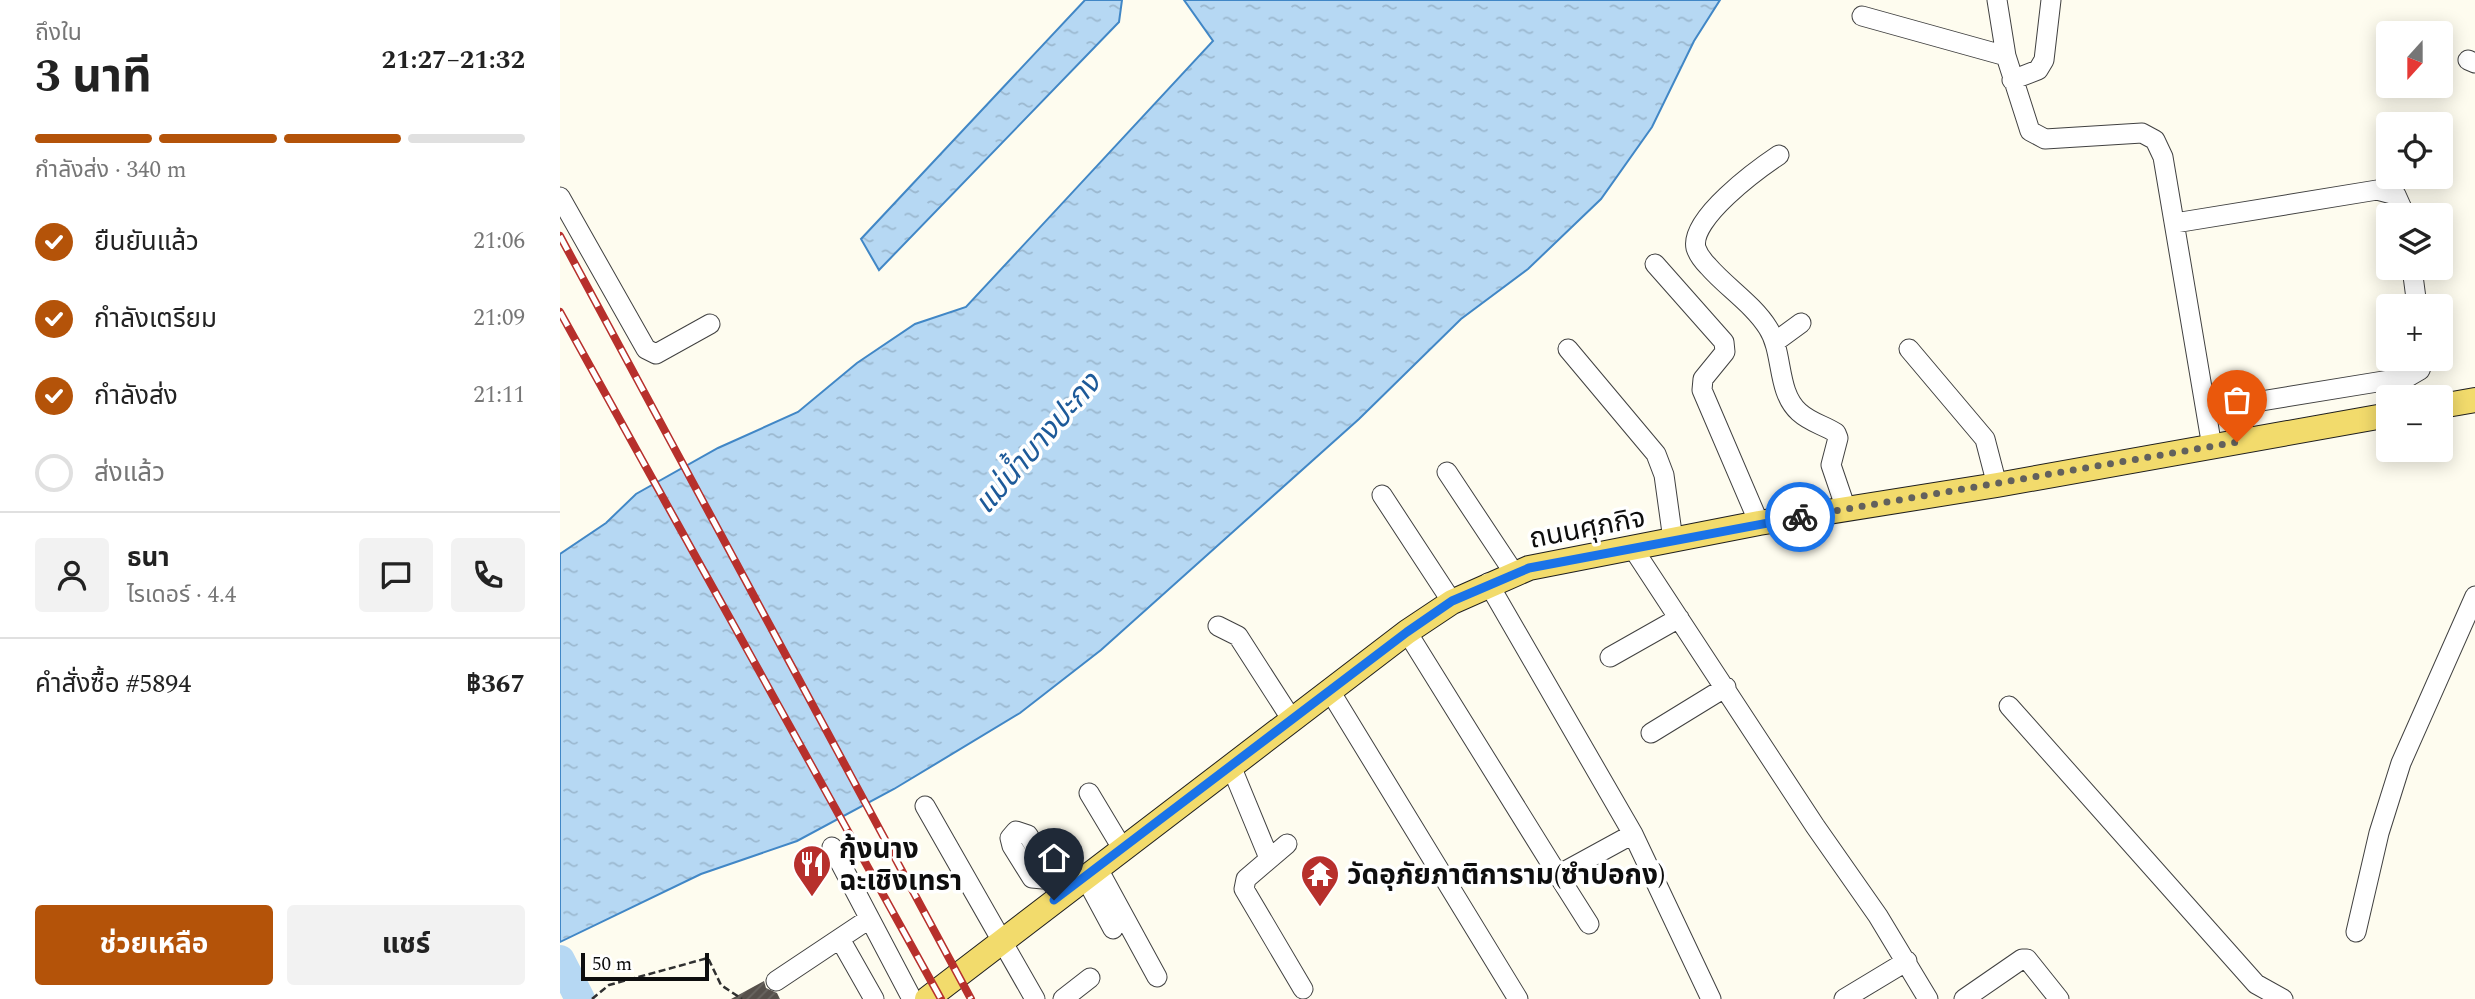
<!DOCTYPE html>
<html lang="th">
<meta charset="utf-8">
<style>
:root{--surface:#fff;--page:#f2f2f2;--text:#222;--muted:#767676;--line:#e0e0e0;--accent:#b45309}
body{margin:0;font-family:Spectral,"Noto Sans Thai",serif;background:var(--page);color:var(--text);height:100vh;display:flex;flex-direction:column;font-size:26px;white-space:nowrap}
*{box-sizing:border-box;margin:0}
p{font-size:23px;color:var(--muted)}
.icon{flex:none;width:38px;height:38px;fill:none;stroke:currentColor;stroke-width:2;stroke-linecap:round;stroke-linejoin:round}
.map{position:relative;flex:1;overflow:hidden}
.panel{display:flex;flex-direction:column;background:var(--surface);width:560px}
.panel>*{flex:none}
.needle{width:46px;rotate:201deg}
.fabs{position:absolute;left:1816px;top:21px;display:grid;gap:14px}
.fabs a{display:grid;place-items:center;width:77px;height:77px;border-radius:7px;background:var(--surface);box-shadow:0 4px 18px #0003;font-size:35px}
.scale{position:absolute;left:21px;bottom:18px;width:128px;box-sizing:border-box;padding-left:7px;border:4px solid #0e0e0e;border-top:0;font-size:19px;line-height:24px;white-space:nowrap;color:#0e0e0e;-webkit-text-stroke:5px #fff;paint-order:stroke}
.pin{position:absolute;display:grid;place-items:center;width:60px;height:60px;color:#fff;margin:-72px -30px;border-radius:50% 50% 50% 0;rotate:-45deg;box-shadow:0 0 7px #0007}
.pin .icon{rotate:45deg}
.courier{position:absolute;display:grid;place-items:center;width:70px;height:70px;margin:-35px;border:5px solid #1a73e8;border-radius:50%;background:#fff;color:#222;box-shadow:0 2px 9px #0007}
.overview em{font-style:normal;font-weight:700}
.overview div{display:flex;flex-direction:column-reverse}
.overview{display:flex;align-items:center;justify-content:space-between;height:119px;padding:0 35px}
h1{font-size:46px;font-weight:700;line-height:52px}
.bar{display:grid;grid-template-columns:repeat(4,1fr);gap:10px 7px;align-content:center;height:84px;padding:0 35px}
.bar i{height:9px;border-radius:5px;background:var(--line)}
.bar .selected{background:var(--accent)}
.bar p{grid-column:span 4}
.line{display:flex;align-items:center;gap:18px;padding:0 35px;border-top:2px solid var(--line)}
.line div{flex:1}
.round{display:grid;place-items:center;flex:none;width:74px;height:74px;border-radius:7px;background:var(--page)}
ol{padding:0 35px;list-style:none}
li{display:flex;align-items:center;gap:21px;height:77px}
li p{margin-inline-start:auto}
li .icon{padding:7px;border-radius:50%;background:var(--accent);color:#fff;stroke-width:4}
li:last-child{color:var(--muted)}
li i{width:38px;height:38px;border:4px solid var(--line);border-radius:50%}
.cta{display:flex;gap:14px;margin-top:auto;padding:14px 35px}
.cta a{flex:1;height:80px;border-radius:7px;background:var(--accent);color:#fff;font-size:28px;font-weight:700;line-height:80px;text-align:center}
.cta a+a{background:var(--page);color:var(--text)}
main{display:flex;flex:1;min-height:0}
.map>svg:first-child{display:block}
.water{fill:url(#water-ripples);stroke:#4187c6;stroke-width:2}
.lines{fill:none;stroke-linecap:round;stroke-linejoin:round}
.river{stroke:#b6d8f3;stroke-width:30}
.building{fill:url(#building-hatch)}
.minor-casing{stroke:#414141;stroke-width:21}
.major-casing{stroke:#1f1f1f;stroke-width:26}
.path{stroke:#303030;stroke-width:2.5;stroke-dasharray:7 3.5;stroke-linecap:butt}
.minor{stroke:#fff;stroke-width:19}
.major{stroke:#f2db6c;stroke-width:24}
.rail-casing{stroke:#b7302c;stroke-width:8}
.rail{stroke:#fff;stroke-width:5;stroke-dasharray:16;stroke-linecap:butt}
.done{stroke:#62615d;stroke-width:7;stroke-dasharray:0 12.6}
.route{stroke:#1a73e8;stroke-width:9}
.labels{text-anchor:middle;stroke-width:7;stroke-linejoin:round;paint-order:stroke}
.street-label{font-size:28px;fill:#0e0e0e;stroke:#fff}
.poi-label{font-size:28px;font-weight:bold;fill:#0e0e0e;stroke:#fff;text-anchor:start}
.water-label{font-size:30px;font-style:italic;fill:#1d5a99;stroke:#fff}
</style>
<main>
<section class="panel">
<div class="overview"><div><h1>3 นาที</h1><p>ถึงใน</p></div><em>21:27–21:32</em></div>
<div class="bar"><i class="selected"></i><i class="selected"></i><i class="selected"></i><i></i><p>กำลังส่ง · 340 m</p></div>
<ol>
<li><svg class="icon" aria-label="check" viewBox="0 0 24 24"><path d="M5 12l5 5 9-10"/></svg>ยืนยันแล้ว<p>21:06</p></li>
<li><svg class="icon" aria-label="check" viewBox="0 0 24 24"><path d="M5 12l5 5 9-10"/></svg>กำลังเตรียม<p>21:09</p></li>
<li><svg class="icon" aria-label="check" viewBox="0 0 24 24"><path d="M5 12l5 5 9-10"/></svg>กำลังส่ง<p>21:11</p></li>
<li><i></i>ส่งแล้ว</li>
</ol>
<div class="line" style="height:126px"><a class="round"><svg class="icon" aria-label="person" viewBox="0 0 24 24"><circle cx="12" cy="8" r="4"/><path d="M4 21q1-7 8-7t8 7"/></svg></a><div><b>ธนา</b><p>ไรเดอร์ · 4.4</p></div><a class="round"><svg class="icon" aria-label="chat" viewBox="0 0 24 24"><path d="M4 5h16v11H9l-5 4z"/></svg></a><a class="round"><svg class="icon" aria-label="phone" viewBox="0 0 24 24"><path d="M5 4h4l2 5-3 2q2 4 5 5l2-3 5 2v4C11 20 4 13 5 4z"/></svg></a></div>
<div class="line" style="height:91px"><div>คำสั่งซื้อ #5894</div><b>฿367</b></div>
<div class="cta"><a>ช่วยเหลือ</a><a>แชร์</a></div>
</section>
<div class="map">
<svg width="1915" height="999" viewBox="0 0 1915 999">
<defs>
<pattern id="water-ripples" width="26" height="14" patternUnits="userSpaceOnUse" patternTransform="scale(1.75)"><rect width="26" height="14" fill="#b6d8f3"/><path d="M2 4q2-2 4 0t4 0M15 11q2-2 4 0t4 0" fill="none" stroke="#9bb8cf"/></pattern>
<pattern id="building-hatch" width="6" height="6" patternUnits="userSpaceOnUse" patternTransform="scale(1.75)"><rect width="6" height="6" fill="#56504b"/><path d="M-1 1l2-2M0 6l6-6M5 7l2-2" fill="none" stroke="#696561"/></pattern>
</defs>
<rect width="100%" height="100%" fill="#fefcef"/>
<path class="water" d="M525,0H562L559,22L319,270L301,239Z
M624,0H1160L1134,41L1092,127L1041,199L968,269L901,319L799,419L541,650L460,713L334,789L237,841L141,874L0,942V554L46,523L76,494L158,448L238,412L297,363L355,324L406,307L653,41Z"/>
<g class="lines">
<path class="river" d="M0,960L20,999"/>
</g>
<path class="building" d="M204,981L206,988L217,993L220,999H171Z"/>
<g class="lines">
<defs>
<path id="minor" d="M1437,0L1446,56L1470,131L1485,139L1582,133L1595,140L1603,157L1652,447
M1302,16L1446,56
M1908,60L1915,63
M1452,80L1478,70L1484,60L1491,0
M1219,155C1198,169 1129,219 1136,248C1138,254 1144,262 1148,266C1166,287 1193,304 1208,328C1224,353 1216,391 1239,412C1251,423 1264,425 1276,433L1278,438L1271,465L1286,509
M0,197L86,349L96,354L150,324
M1615,223L1817,190L1836,195L1845,215
M1095,264L1164,342L1165,352L1143,379L1142,390L1199,523
M1852,268L1857,306
M1215,342L1241,323
M1008,349L1096,454L1104,475L1113,540
M1349,349L1425,439L1437,485
M1646,410L1848,377L1860,370L1864,359
M887,472L954,573
M822,495L892,602
M1072,547L1255,826L1318,916L1368,999
M928,583L1073,834L1151,999
M658,626L678,636L732,720
M847,632L998,875
M1050,657L1119,618
M770,691L958,999
M1449,706L1696,984L1723,999
M1091,733L1166,687
M671,766L709,858
M529,793L562,848
M365,806L475,999
M456,831L468,835L488,869L483,879L472,878L452,846L450,838Z
M727,844L686,879L684,889L743,989
M272,847L352,999
M537,867L597,977
M525,877L553,929
M1029,924L998,875L1073,834
M1796,932L1819,833L1841,763L1915,596
M280,939L314,999
M216,981L309,919
M503,999L530,978
M1284,999L1347,961
M1404,999L1462,959H1467L1499,999"/>
<path id="major" d="M1881,406L1915,400
M367,999L847,632L892,602L969,568L1199,523L1437,485L1829,415"/>
</defs>
<use href="#minor" class="minor-casing"/>
<use href="#major" class="major-casing"/>
<path class="path" d="M32,999L49,985L148,958L161,985L182,999"/>
<use href="#minor" class="minor"/>
<use href="#major" class="major"/>
<defs>
<path id="rail" d="M0,236L411,999
M0,312L381,999"/>
</defs>
<use href="#rail" class="rail-casing"/>
<use href="#rail" class="rail"/>
</g>
<g class="lines">
<path class="done" d="M1240,517L1677,442"/>
<path class="route" d="M494,900L847,632L892,601L969,568L1240,517"/>
</g>
<defs>
<symbol id="restaurant-pin" viewBox="-11 -11 22 30"><path d="M0 17L-7.5 6A9.5 9.5 0 1 1 7.5 6Z" fill="#b7302c" stroke="#fff"/><path d="M-5-6h1v4h1v-4h1v4h1v-4h1v5L-1.5 .5V6h-2V.5L-5-1ZM5-6V6H3V1.5H1.5Q1.5-4 5-6Z" fill="#fff"/></symbol>
<symbol id="temple-pin" viewBox="-11 -11 22 30"><path d="M0 17L-7.5 6A9.5 9.5 0 1 1 7.5 6Z" fill="#b7302c" stroke="#fff"/><path d="M0-6L5-2H3V0L6.5 2.5H4V6H1.5V3h-3V6H-4V2.5H-6.5L-3 0V-2H-5Z" fill="#fff"/></symbol>
</defs>
<g fill-rule="evenodd">
<use href="#restaurant-pin" x="230" y="842" width="44" height="60"/>
<use href="#temple-pin" x="738" y="852" width="44" height="60"/>
</g>
<g class="labels">
<g class="street-label">
<text transform="translate(1027 527) rotate(-11)" y="10">ถนนศุภกิจ</text>
</g>
<g class="poi-label">
<text x="279" y="858">กุ้งนาง<tspan x="279" dy="32">ฉะเชิงเทรา</tspan></text>
<text x="787" y="884">วัดอุภัยภาติการาม(ซำปอกง)</text>
</g>
<g class="water-label">
<text transform="translate(477 443) rotate(-49)" y="10">แม่น้ำบางปะกง</text>
</g>
</g>
</svg>
<div class="fabs">
<a><svg class="needle" viewBox="-14 -14 28 28"><path d="M0-13l5 13h-10z" fill="#e53935"/><path d="M0 13l5-13h-10z" fill="#767676"/></svg></a>
<a><svg class="icon" aria-label="locate" viewBox="0 0 24 24"><circle cx="12" cy="12" r="6"/><path d="M12 2v4M12 18v4M2 12h4M18 12h4"/></svg></a>
<a><svg class="icon" aria-label="layers" viewBox="0 0 24 24"><path d="M12 4l9 5-9 5-9-5zM3 14l9 5 9-5"/></svg></a>
<a>+</a>
<a>−</a>
</div>
<div class="scale">50 m</div>
<div class="pin" style="left:1677px;top:442px;background:#ea580c"><svg class="icon" aria-label="bag" viewBox="0 0 24 24"><path d="M5 8h14l-1 12H6zM9 8a3 3 0 0 1 6 0"/></svg></div>
<div class="pin" style="left:494px;top:900px;background:#1f2937"><svg class="icon" aria-label="home" viewBox="0 0 24 24"><path d="M3 11l9-7 9 7M6 9v11h12V9"/></svg></div>
<div class="courier" style="left:1240px;top:517px"><svg class="icon" aria-label="bike" viewBox="0 0 24 24"><circle cx="6" cy="16" r="4"/><circle cx="18" cy="16" r="4"/><path d="M6 16l4-8h5l3 8M10 8l3 8H6M13 5h3"/></svg></div>
</div>
</main>
